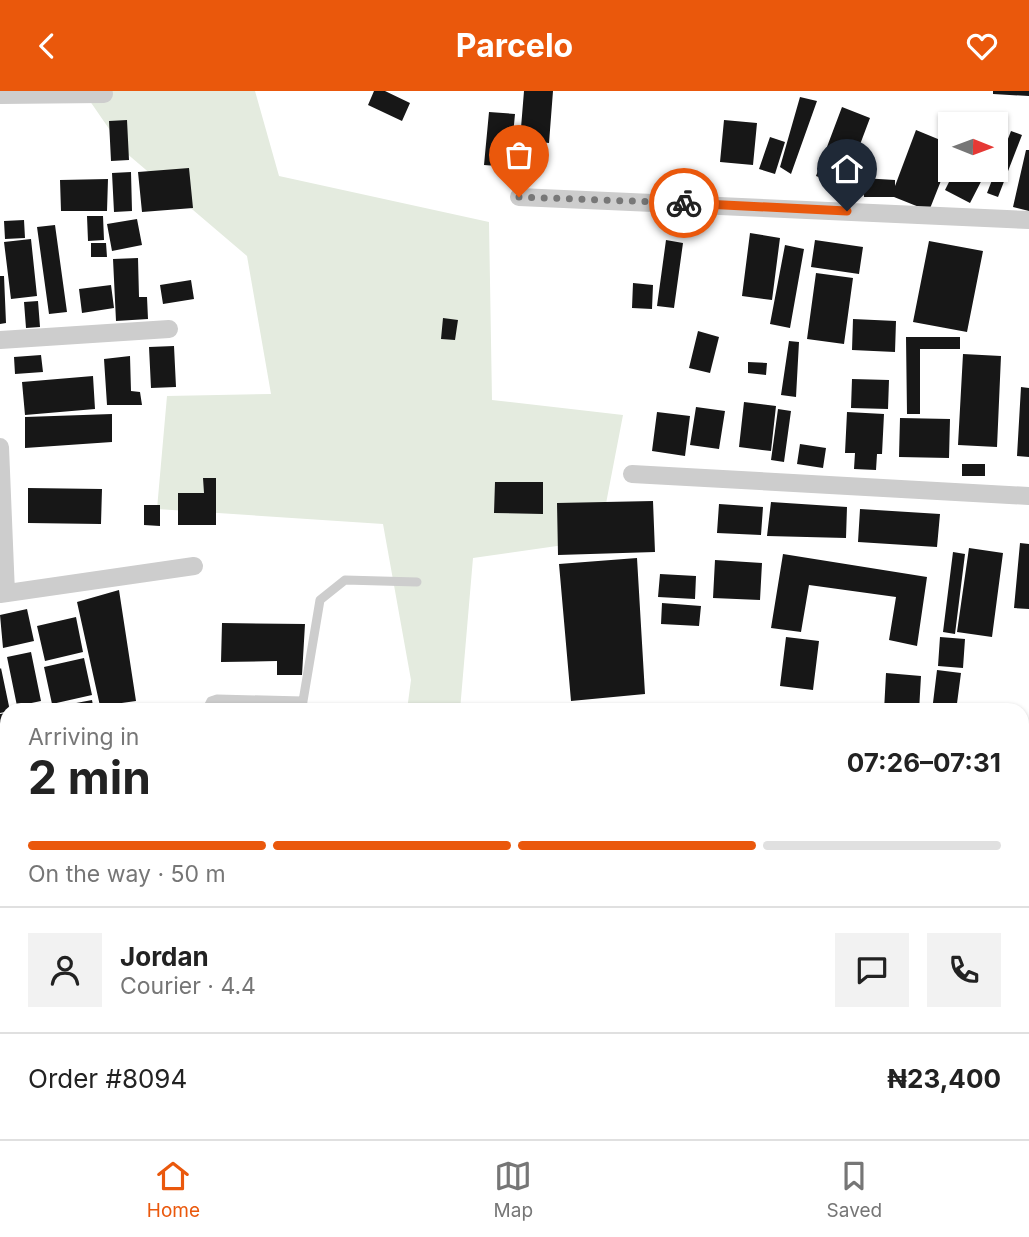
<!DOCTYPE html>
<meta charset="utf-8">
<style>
:root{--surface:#fff;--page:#f2f2f2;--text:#222;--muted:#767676;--line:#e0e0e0;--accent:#ea580c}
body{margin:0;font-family:Inter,sans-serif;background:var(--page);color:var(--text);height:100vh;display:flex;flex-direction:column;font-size:26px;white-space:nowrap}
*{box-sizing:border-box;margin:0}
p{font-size:23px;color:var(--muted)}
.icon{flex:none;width:38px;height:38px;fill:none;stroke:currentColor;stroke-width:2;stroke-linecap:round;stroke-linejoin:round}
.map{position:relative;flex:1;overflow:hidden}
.drawer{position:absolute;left:0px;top:612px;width:1029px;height:436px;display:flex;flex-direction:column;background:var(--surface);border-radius:21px 21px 0 0;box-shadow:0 2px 5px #0004}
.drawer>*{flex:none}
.needle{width:46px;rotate:91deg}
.fabs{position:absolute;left:938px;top:21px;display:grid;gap:14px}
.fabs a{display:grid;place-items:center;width:70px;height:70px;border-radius:0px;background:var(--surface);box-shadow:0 2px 5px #0004;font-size:35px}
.pin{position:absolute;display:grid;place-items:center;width:60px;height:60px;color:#fff;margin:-72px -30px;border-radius:50% 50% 50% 0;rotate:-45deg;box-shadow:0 0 7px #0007}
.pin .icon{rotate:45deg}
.courier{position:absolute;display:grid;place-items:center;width:70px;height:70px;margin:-35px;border:5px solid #ea580c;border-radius:50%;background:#fff;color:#222;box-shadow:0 2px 9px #0007}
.head em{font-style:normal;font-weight:700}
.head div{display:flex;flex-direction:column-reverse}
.head{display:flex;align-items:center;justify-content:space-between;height:119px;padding:0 28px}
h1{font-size:46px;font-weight:700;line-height:52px}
.bar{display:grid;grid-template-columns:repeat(4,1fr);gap:10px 7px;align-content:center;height:84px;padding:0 28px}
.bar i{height:9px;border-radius:5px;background:var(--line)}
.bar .active{background:var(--accent)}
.bar p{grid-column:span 4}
.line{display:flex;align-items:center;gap:18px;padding:0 28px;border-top:2px solid var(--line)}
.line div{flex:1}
.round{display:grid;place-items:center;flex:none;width:74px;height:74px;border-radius:0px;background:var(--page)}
header{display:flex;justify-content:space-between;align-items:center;height:91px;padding:0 28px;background:var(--accent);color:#fff;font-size:32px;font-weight:700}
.tab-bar{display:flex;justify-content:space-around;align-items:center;height:98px;border-top:2px solid var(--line);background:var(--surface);font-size:19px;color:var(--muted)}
.tab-bar a{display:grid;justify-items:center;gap:4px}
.tab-bar .active{color:var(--accent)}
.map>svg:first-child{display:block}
.green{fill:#e4ebdf}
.building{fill:#171717}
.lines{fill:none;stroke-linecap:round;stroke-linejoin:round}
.service{stroke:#cdcdcd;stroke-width:9}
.minor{stroke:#cdcdcd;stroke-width:18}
.primary{stroke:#a8a8a8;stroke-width:30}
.done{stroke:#787878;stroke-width:7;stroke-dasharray:0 12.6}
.route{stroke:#ea580c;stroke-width:9}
</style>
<header><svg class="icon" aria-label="back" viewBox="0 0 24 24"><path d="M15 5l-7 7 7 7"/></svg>Parcelo<svg class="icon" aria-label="heart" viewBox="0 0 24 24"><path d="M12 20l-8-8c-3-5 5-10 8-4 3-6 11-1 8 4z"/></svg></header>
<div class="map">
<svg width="1029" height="1048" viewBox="0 0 1029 1048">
<rect width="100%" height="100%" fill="#fff"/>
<path class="green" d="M83,0H255L279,85L489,131L492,309L623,324L599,449L473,467L460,619H407L411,589L383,433L157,418L167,305L271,303L247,165L125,61Z
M97,1041H249V1045L280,1048H97Z"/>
<path class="building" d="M374,0H385L410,12L402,30L368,14Z
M524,0H553L549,52L520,49Z
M993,0H1029V5L993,3Z
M800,6L817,10L791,83L780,76Z
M842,16L870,27L844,96L816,85Z
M489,21L515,23L510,76L484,74Z
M127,29L129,69L111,70L109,30Z
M724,29L757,32L753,74L720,71Z
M916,39L950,53V67L929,120L894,106H864L862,87L895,89V95Z
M1011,40L1022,44L998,106L987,102Z
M770,46L785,51L775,83L759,78Z
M1026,59H1029V120L1013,116Z
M189,77L193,117L142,121L138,81Z
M955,79H987L970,112L945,99Z
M131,81L132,120L114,121L112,82Z
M108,88L107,120H61L60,89Z
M87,125H103L104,149L88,150Z
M137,128L142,154L112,160L107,133Z
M24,129L25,147L5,148L4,130Z
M55,134L67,221L49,223L37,136Z
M750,142L780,147L772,209L742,205Z
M31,148L37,205L11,208L4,151Z
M666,149L683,152L674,217L657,215Z
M815,149L863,156L859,183L811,176Z
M929,150L983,160L967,241L913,231Z
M91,152H106L107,166H91Z
M785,154L804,158L790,237L770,233Z
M138,167L139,206H147L148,228L116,230L113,168Z
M816,182L853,187L844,253L807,248Z
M0,185H4L6,232L0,233Z
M191,189L194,208L163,213L160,194Z
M633,192L653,194L652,218L632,217Z
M111,194L114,217L82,222L79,198Z
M38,210L40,236L26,237L24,211Z
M443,227L458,229L455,249L441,248Z
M853,228L896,230L895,261L852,259Z
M698,240L719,246L710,282L689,277Z
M906,246H960V258H920V323H907Z
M789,250L799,251L796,306L781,304Z
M174,255L176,296L151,297L149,256Z
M963,263L1001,265L997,356L958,354Z
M41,264L43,281L15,283L14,266Z
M130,265L131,300L140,301L142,314H107L104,268Z
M748,271L767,272L766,284L748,282Z
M93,285L95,318L25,324L22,291Z
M852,288L889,289L888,318L851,317Z
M1021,296L1029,297V366L1017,365Z
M744,311L776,315L771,360L739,356Z
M696,316L725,320L719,358L690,354Z
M778,318L791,320L784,371L771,369Z
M657,321L690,325L685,365L652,360Z
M847,321L884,323L882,363H877L876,379L854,378L855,362H845Z
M112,323V351L25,357V326Z
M900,327L950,328L949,367L899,366Z
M800,353L826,357L823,377L797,373Z
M962,373H985V385H962Z
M203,387H216V434H178V402H204Z
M495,391H543V423L494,422Z
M28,397L102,398L101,433L28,432Z
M653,410L655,461L558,464L557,412Z
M771,411L847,416L846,447L767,445Z
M719,413L763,416L761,444L717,442Z
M144,414H160V435L144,434Z
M860,418L940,423L937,456L858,451Z
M1020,452L1029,453V518L1014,517Z
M969,457L1003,462L992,546L957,541Z
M953,461L965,463L955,543L943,541Z
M783,463L927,486L917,555L889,549L896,506L809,494L801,541L771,537Z
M637,467L645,603L571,610L559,473Z
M715,469L762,472L760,509L713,507Z
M660,483L696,485L695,508L658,506Z
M119,499L136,610L100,615L77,511Z
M662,512L701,515L699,535L661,533Z
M27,518L34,550L3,557L0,524Z
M76,526L83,561L45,570L37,535Z
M222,532L305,533L302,584H277V570L221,571Z
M786,546L819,550L813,599L780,595Z
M940,546L965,548L963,577L938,575Z
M31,561L41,610L17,615L7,566Z
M84,567L92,604L52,613L44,576Z
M1,577L10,620L0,622V578Z
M937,579L961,582L956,620H932Z
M886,582L921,585L919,620H884Z
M92,609L94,620H73L71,613Z
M7,622V652L0,653V623Z
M0,847H7V901H0Z
M35,1041H62V1048H35Z
M281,1041H356L355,1048H280Z
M450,1041H482L481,1048H449Z
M488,1041H510V1048H488Z
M537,1041H568V1048H537Z
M575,1041H608V1048H575Z
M630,1041H680V1048H630Z
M685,1041H727V1048H685Z
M745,1041H775V1048H745Z"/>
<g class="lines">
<path class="service" d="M303,610L320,509L345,489L417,491
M206,620L211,610L217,608L303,610L302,620
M0,826L7,827
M1022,853H1029"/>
<path class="minor" d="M0,4L104,3
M519,106L1029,129
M0,249L169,238
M0,356L6,502
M632,383L1029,405
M0,503L194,475
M995,1041V1048
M864,1048V1041"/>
<path class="primary" d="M0,733H7
M1022,749H1029
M0,773H7
M1022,788H1029"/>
</g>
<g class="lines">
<path class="done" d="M519,106L684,112"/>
<path class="route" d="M684,112L847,120"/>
</g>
</svg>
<div class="fabs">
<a><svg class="needle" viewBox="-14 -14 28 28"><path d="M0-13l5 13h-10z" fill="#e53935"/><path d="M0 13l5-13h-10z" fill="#767676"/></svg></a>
</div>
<div class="pin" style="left:519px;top:106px;background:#ea580c"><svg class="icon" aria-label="bag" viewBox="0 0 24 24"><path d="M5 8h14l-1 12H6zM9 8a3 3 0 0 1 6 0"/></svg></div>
<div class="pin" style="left:847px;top:120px;background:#1f2937"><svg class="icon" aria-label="home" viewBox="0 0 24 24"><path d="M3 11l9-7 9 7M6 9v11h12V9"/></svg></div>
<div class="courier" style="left:684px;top:112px"><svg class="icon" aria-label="bike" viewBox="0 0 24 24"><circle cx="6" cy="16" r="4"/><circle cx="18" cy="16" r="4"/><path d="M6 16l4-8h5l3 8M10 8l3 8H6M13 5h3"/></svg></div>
<section class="drawer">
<div class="head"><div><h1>2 min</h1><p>Arriving in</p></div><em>07:26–07:31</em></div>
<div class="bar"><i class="active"></i><i class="active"></i><i class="active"></i><i></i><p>On the way · 50 m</p></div>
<div class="line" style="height:126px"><a class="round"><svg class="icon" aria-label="person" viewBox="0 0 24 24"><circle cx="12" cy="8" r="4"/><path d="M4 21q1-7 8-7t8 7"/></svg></a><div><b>Jordan</b><p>Courier · 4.4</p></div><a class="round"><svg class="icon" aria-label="chat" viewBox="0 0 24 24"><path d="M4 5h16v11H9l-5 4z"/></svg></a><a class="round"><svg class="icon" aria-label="phone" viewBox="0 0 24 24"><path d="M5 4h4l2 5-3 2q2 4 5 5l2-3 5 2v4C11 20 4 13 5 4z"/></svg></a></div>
<div class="line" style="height:91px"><div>Order #8094</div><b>₦23,400</b></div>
</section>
</div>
<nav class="tab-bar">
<a class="active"><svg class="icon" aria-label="home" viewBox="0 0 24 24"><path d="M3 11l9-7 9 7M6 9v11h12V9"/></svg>Home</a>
<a><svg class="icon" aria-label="map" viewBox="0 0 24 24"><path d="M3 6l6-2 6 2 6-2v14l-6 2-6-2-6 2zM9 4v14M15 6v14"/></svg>Map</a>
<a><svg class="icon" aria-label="saved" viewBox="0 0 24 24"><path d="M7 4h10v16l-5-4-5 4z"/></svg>Saved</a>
</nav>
